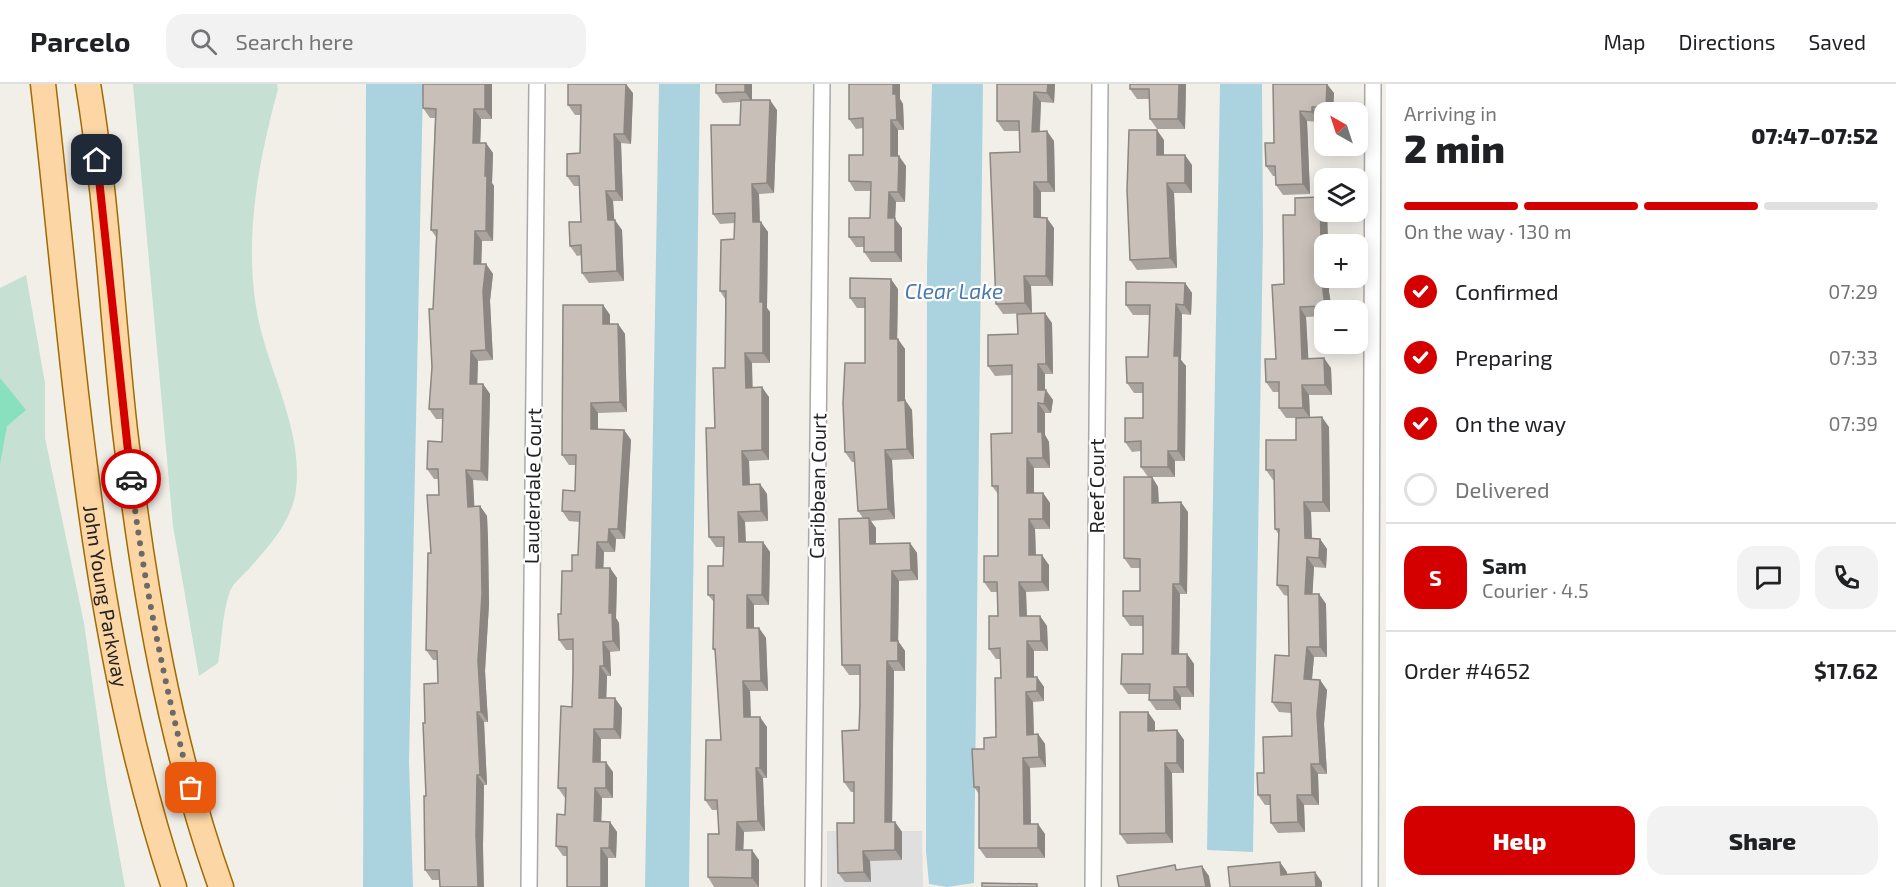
<!DOCTYPE html>
<meta charset="utf-8">
<style>
:root{--surface:#fff;--page:#f2f2f2;--text:#202124;--muted:#757577;--line:#e0e0e0;--accent:#d40000}
body{margin:0;font-family:"Exo 2",sans-serif;background:var(--page);color:var(--text);height:100vh;display:flex;flex-direction:column;font-size:22px;white-space:nowrap}
*{box-sizing:border-box;margin:0}
p{font-size:20px;color:var(--muted)}
.icon{flex:none;width:33px;height:33px;fill:none;stroke:currentColor;stroke-width:2;stroke-linecap:round;stroke-linejoin:round}
.map{position:relative;flex:1;overflow:hidden}
.drawer{display:flex;flex-direction:column;background:var(--surface);width:510px}
.drawer>*{flex:none}
.needle{width:39px;rotate:321deg}
.fabs{position:absolute;left:1314px;top:18px;display:grid;gap:12px}
.fabs a{display:grid;place-items:center;width:54px;height:54px;border-radius:12px;background:var(--surface);box-shadow:0 3px 15px #0003;font-size:30px}
.pin{position:absolute;display:grid;place-items:center;width:51px;height:51px;color:#fff;margin:-26px;border-radius:12px;box-shadow:0 3px 9px #0006}
.courier{position:absolute;display:grid;place-items:center;width:60px;height:60px;margin:-30px;border:4px solid #d40000;border-radius:50%;background:#fff;color:#222;box-shadow:0 2px 8px #0007}
.summary em{font-style:normal;font-weight:800}
.summary div{display:flex;flex-direction:column-reverse}
.summary{display:flex;align-items:center;justify-content:space-between;height:102px;padding:0 18px}
h1{font-size:39px;font-weight:800;line-height:45px}
.bar{display:grid;grid-template-columns:repeat(4,1fr);gap:9px 6px;align-content:center;height:72px;padding:0 18px}
.bar i{height:8px;border-radius:4px;background:var(--line)}
.bar .active{background:var(--accent)}
.bar p{grid-column:span 4}
.line{display:flex;align-items:center;gap:15px;padding:0 18px;border-top:2px solid var(--line)}
.line div{flex:1}
.round{display:grid;place-items:center;flex:none;width:63px;height:63px;border-radius:18px;background:var(--page)}
ol{padding:0 18px;list-style:none}
li{display:flex;align-items:center;gap:18px;height:66px}
li p{margin-inline-start:auto}
li .icon{padding:6px;border-radius:50%;background:var(--accent);color:#fff;stroke-width:4}
li:last-child{color:var(--muted)}
li i{width:33px;height:33px;border:3px solid var(--line);border-radius:50%}
.primary-button{display:flex;gap:12px;margin-top:auto;padding:12px 18px}
.primary-button a{flex:1;height:69px;border-radius:18px;background:var(--accent);color:#fff;font-size:24px;font-weight:800;line-height:69px;text-align:center}
.primary-button a+a{background:var(--page);color:var(--text)}
header{display:flex;align-items:center;gap:36px;box-sizing:border-box;height:84px;padding:0 30px;background:var(--surface);border-bottom:2px solid var(--line)}
header strong{font-size:28px}
nav{display:flex;gap:33px;margin-inline-start:auto;font-size:21px}
.search{width:420px;height:54px;background:var(--page);display:flex;align-items:center;gap:15px;box-sizing:border-box;padding:0 21px;border-radius:18px;color:var(--muted);font-size:22px}
main{display:flex;flex:1;min-height:0}
.map>svg:first-child{display:block}
.residential{fill:#e0dfdf}
.wetland{fill:#c6e0d4}
.pitch{fill:#88e0be}
.water{fill:#aad3df}
.lines{fill:none;stroke-linecap:round;stroke-linejoin:round}
.street-casing{stroke:#a9a9a9;stroke-width:18}
.primary-casing{stroke:#a06b00;stroke-width:27}
.street{stroke:#fff;stroke-width:15}
.primary{stroke:#fcd6a4;stroke-width:24}
.wall{fill:#aba49e}
.shaded-wall{fill:#8b8681}
.building{fill:#c7bfb8;stroke:#8b8681;stroke-width:1.5}
.done{stroke:#6b6a68;stroke-width:6;stroke-dasharray:0 10.8}
.route{stroke:#d40000;stroke-width:8}
.labels{text-anchor:middle;stroke-width:4.5;stroke-linejoin:round;paint-order:stroke}
.street-label{font-size:20px;fill:#222;stroke:#fff}
.water-label{font-size:21px;font-style:italic;fill:#4a7aab;stroke:#fff}
</style>
<header>
<strong>Parcelo</strong>
<div class="search"><svg class="icon" aria-label="search" viewBox="0 0 24 24"><circle cx="10" cy="10" r="6"/><path d="M15 15l6 6"/></svg>Search here</div>
<nav><a>Map</a><a>Directions</a><a>Saved</a></nav>
</header>
<main>
<div class="map">
<svg width="1386" height="803" viewBox="0 0 1386 803">
<rect width="100%" height="100%" fill="#f2efe9"/>
<path class="residential" d="M827,747H922L923,803H827Z"/>
<path class="wetland" d="M133,0H277L278,5C258,79 243,157 258,234C270,291 303,346 296,406C292,438 268,463 248,486C242,492 233,500 230,507C222,529 222,557 218,579L199,592L173,442Z
M26,191L45,299V354L84,539L107,702L125,803H0V204Z"/>
<path class="pitch" d="M0,294L26,326L7,342L0,380Z"/>
<path class="water" d="M366,0H423L409,678L413,803H363Z
M659,0H700L689,803H645Z
M932,0H983L974,799L947,803L929,800L926,767L927,184Z
M1220,0H1262L1263,151L1253,768L1207,766Z"/>
<g class="lines">
<defs>
<path id="street" d="M529,803L537,0
M813,803L822,0
M1093,803L1100,0
M1370,803L1373,0"/>
<g id="primary">
<path id="s1" d="M43,0C74,269 88,544 174,803"/>
<path d="M88,0C107,114 112,232 125,347C143,501 169,657 221,803"/>
</g>
</defs>
<use href="#street" class="street-casing"/>
<use href="#primary" class="primary-casing"/>
<use href="#street" class="street"/>
<use href="#primary" class="primary"/>
</g>
<path class="wall" d="M423,0H492V35H481L480,59H486L493,69L492,99L494,102L493,157H482L481,180L493,190L490,217L493,276L478,277L477,300H483L490,310L488,397L473,396L474,422H480L487,432L488,456L489,520L485,587L488,638H484L487,701H484L483,761L439,796H432L425,786L426,712L425,639L438,599V576H433L426,566L431,469L439,411L438,395H434L427,385L442,358L443,335H436L429,325L432,283L436,153L431,146L435,34H430L423,24Z
M716,0H752V16L777,26L774,109L759,110L760,138L768,148L767,224L770,228V279H752V303L769,313V376L749,377L750,401L760,400L767,410L768,437L745,438L746,458H763L770,468L769,521H754V544H759L766,554L768,607H750L751,633L767,643V694H763L765,747L744,748L743,766L759,776V803H714L708,793L719,750L718,726H712L705,716L721,656L716,569L713,565L714,518L708,511L723,482L724,463H716L709,453L715,344L725,284V215L720,207L734,155V139L720,140L713,130L740,41L741,18L723,19L716,9Z
M849,0H900V15L903,20L904,46H898V72L906,82L905,118H896L895,135L902,144V178H871L864,168V163H856L849,153L870,134V107H855L849,97L863,71V44L856,45L849,35Z
M997,0H1055L1054,19L1041,18L1040,47L1054,57L1055,108H1041V133L1054,144L1053,202H1031L1032,229L1003,230L996,220L1020,68L1019,47H1004L997,37Z
M1130,0H1186L1185,45H1157L1150,35V15H1137L1130,5Z
M1273,0L1334,9L1333,28H1324V33H1319V38L1307,37L1310,110L1283,111L1276,101L1275,92H1273L1266,82L1274,59Z
M633,9L631,60L621,59L623,117H613L614,136L622,146L624,197L589,199L582,189V171L577,172L570,162L581,138L579,102H574L567,92L580,69L581,31H575L568,21Z
M1164,56V71L1192,81V109H1174L1177,184L1137,186L1130,176Z
M1327,128L1328,160H1324V194H1329V208L1332,226H1324V232L1306,233L1308,274L1331,284L1332,311H1309L1310,334L1329,343L1330,428H1311L1312,454L1320,455L1327,465L1326,484L1314,483L1312,510H1319L1326,520L1327,573H1314L1312,595L1320,596L1327,606L1324,640L1327,690H1318L1319,721H1304L1305,748L1278,749L1271,739L1270,721H1265L1258,711L1264,689L1292,652L1291,629L1279,628L1272,618L1289,572L1288,512L1284,511L1277,501L1279,451L1275,445V396H1273L1266,386L1296,356L1303,334H1286L1279,324V308H1273L1266,298L1276,275L1284,200L1295,131Z
M1185,199L1192,209L1191,231L1182,230L1181,276L1186,282L1185,377H1175V393H1152L1158,403L1159,419L1188,428L1187,510H1180L1179,570H1187L1194,580V613H1181V626H1156L1149,616V610H1128L1121,600L1143,570V542H1130L1123,532L1140,507V484H1131L1124,474L1148,393L1141,383V367L1132,368L1125,358L1143,334V309H1134L1127,299L1148,273L1150,231H1133L1126,221Z
M898,205L897,255L905,265V316L912,326L914,375L892,376L895,435L870,437L876,444V460L910,459L917,469L918,496L899,497L898,557L905,567V587H894L892,738H895L902,748V776L870,777L871,798H845L838,789L854,739V708H851L844,698L859,646L860,591H849L842,581L863,434L858,427L855,378H852L845,368L865,279V224H857L850,214Z
M603,221L610,231V240H618L625,250L627,328L598,329V345L624,346L631,356L625,455H616L615,468H604L603,484H610L617,494L616,534L619,539L620,567L610,568L611,592H607L606,614L622,624L621,655H601V678L613,688V714H602L601,738H610L617,748L616,774H608V803H567V772H563L556,762L565,731V714L558,704L572,623L573,566H566L559,556L561,530L572,487L578,471L580,438L569,437L562,427L575,407L576,381H569L562,371Z
M1052,239L1053,290H1045V306L1053,316L1051,329H1045V351L1049,358L1050,384H1034V409H1043L1050,419V445H1035L1036,471L1049,481V507L1026,508L1027,532H1040L1047,542L1048,567H1034V593H1037L1044,603V617L1033,618L1034,651L1038,650L1045,660L1046,683L1030,684L1031,740L1045,750V774H986L979,764V710L974,703L984,665L996,653L1001,594L1000,575H996L989,565L998,532L997,508H991L984,498L998,472V410L992,402L1012,349V291L995,292L988,282L1018,250Z
M1155,638V647L1177,646L1184,656V689H1172L1173,759L1127,760L1120,750Z"/>
<path class="shaded-wall" d="M485,0H492V35L485,25Z
M626,0L633,9L631,60L624,50Z
M745,0H752V18L745,8Z
M893,0H900V15L903,20L904,46L897,36L893,10Z
M1048,0H1055L1054,19L1047,9Z
M1179,0H1186L1185,45L1178,35Z
M1327,0L1334,9L1333,28H1330L1326,23Z
M1034,8L1041,18L1039,58L1032,48Z
M770,16L777,26L774,109L767,99Z
M1312,23L1319,33V38L1312,28Z
M474,25L481,35L480,69L473,59Z
M1300,27L1307,37L1310,110L1303,100Z
M891,36L898,46V82L891,72Z
M1157,46L1164,56V81L1157,71Z
M1047,47L1054,57L1055,108L1048,98Z
M614,50L621,59L623,117L616,107Z
M486,59L493,69L492,99L494,102L493,157L486,147L485,92Z
M1185,71L1192,81V109L1185,99Z
M899,72L906,82L905,118L898,108Z
M1034,98L1041,108V143L1034,133Z
M1167,99L1174,109L1177,184L1170,174Z
M752,100L759,110L760,148L753,138Z
M606,107L613,117L615,146L608,136Z
M889,108L896,118L895,135L902,144V178L895,168L888,134Z
M1320,113L1324,120V128H1327L1328,160H1324V194H1329V208L1332,226H1329L1325,222L1322,198Z
M1047,134L1054,144L1053,202L1046,192Z
M615,136L622,146L624,197L617,187Z
M761,138L768,148L767,224L770,228V279L763,269L760,218Z
M475,147L482,157L481,190L474,180Z
M486,180L493,190L490,217L493,276L486,266L483,207Z
M1024,192L1031,202L1032,229L1025,219Z
M891,195L898,205L897,265L890,255Z
M1185,199L1192,209L1191,231L1184,221Z
M1176,220L1182,230L1181,276L1186,282L1185,377L1178,367L1174,272Z
M603,221L610,231V250L603,240Z
M1300,223L1306,233L1309,285L1302,275Z
M1045,229L1052,239L1053,290L1046,280Z
M618,240L625,250L627,328L620,318Z
M898,255L905,265V327L898,317Z
M471,267L478,277L477,310L470,300Z
M745,269L752,279L753,314L746,304Z
M1324,274L1331,284L1332,311L1325,301Z
M1038,280L1045,290V315L1046,306L1053,316L1051,329L1044,320L1038,306Z
M483,300L490,310L488,397L481,387Z
M1302,301L1309,311L1310,334L1303,324Z
M762,303L769,313V376L762,366Z
M905,316L912,326L914,375L907,365Z
M591,319L598,329V355L591,345Z
M1038,319L1045,329V351L1049,358L1050,384L1043,374L1038,348Z
M1322,333L1329,343L1330,428L1323,418Z
M624,346L631,356L625,455L618,445Z
M885,366L892,376L895,435L888,425Z
M742,367L749,377L750,411L743,401Z
M1168,367L1175,377V393L1168,383Z
M1027,374L1034,384V419L1027,409Z
M466,386L473,396L475,433L468,423Z
M1152,393L1158,403L1159,429L1152,419Z
M760,400L767,410L768,437L761,427Z
M1043,409L1050,419V445L1043,435Z
M1181,418L1188,428L1187,510L1180,500Z
M1304,418L1311,428L1312,464L1305,454Z
M480,422L487,432L488,456L489,520L485,587L488,638L481,628L478,577Z
M738,428L745,438L746,468L739,458Z
M869,434L876,444V470L870,460Z
M1029,435L1035,445L1036,481L1029,471Z
M609,445L616,455L615,468L608,458Z
M1320,455L1327,465L1326,484L1319,474Z
M597,458L604,468L603,494L596,484Z
M763,458L770,468L769,521L762,511Z
M910,459L917,469L918,496L911,486Z
M1042,471L1049,481V507L1042,498Z
M1307,473L1314,483L1312,520L1305,510Z
M610,484L617,494L616,534L619,539L620,567L613,557L609,529Z
M892,487L899,497L898,567L891,557Z
M1019,498L1026,508L1027,542L1020,532Z
M1173,500L1180,510L1179,580L1172,570Z
M1319,510L1326,520L1327,573L1320,563Z
M747,511L754,521V554L747,544Z
M1040,532L1047,542L1048,567L1041,557Z
M759,544L766,554L768,607L761,597Z
M898,557L905,567V587L898,577Z
M1027,557L1034,567V603L1027,593Z
M603,558L610,568L611,592L604,582Z
M1307,563L1314,573L1311,605L1304,595Z
M1187,570L1194,580V613L1187,603Z
M887,577L894,587L892,748L885,738Z
M600,582L607,592L606,624L599,614Z
M1037,593L1044,603V617L1037,607Z
M1320,596L1327,606L1324,640L1327,690L1320,680L1317,630Z
M743,597L750,607L751,643L744,633Z
M1174,603L1181,613V626L1174,616Z
M1026,608L1033,618L1034,661L1027,651Z
M615,614L622,624L621,655L614,645Z
M477,628L484,638L487,701L480,691Z
M1148,628L1155,638V657L1148,647Z
M760,633L767,643V694L760,684Z
M594,645L601,655L600,688L593,678Z
M1177,646L1184,656V689L1177,679Z
M1038,650L1045,660L1046,683L1039,673Z
M1023,674L1030,684L1031,750L1024,740Z
M606,678L613,688V714L606,704Z
M1165,679L1172,689L1173,759L1166,749Z
M1311,680L1318,690L1319,721L1312,711Z
M756,684L763,694L765,747L758,737Z
M477,691L484,701L483,761L484,803H478L476,751Z
M595,704L602,714L601,747L594,737Z
M1297,711L1304,721L1305,748L1298,738Z
M610,738L617,748L616,774L609,764Z
M737,738L744,748L743,776L736,766Z
M895,738L902,748V776L895,766Z
M1038,740L1045,750V774L1038,764Z
M601,764L608,774V803H601Z
M752,766L759,776V803L752,794Z
M863,767L870,777L871,798L864,788Z
M1280,778L1287,788L1288,801L1281,791Z
M1202,782L1209,792L1211,803H1206Z
M1315,788L1322,798V803H1316Z"/>
<path class="building" d="M423,0H485V25H474L473,59H486L485,92H487L486,147H475L474,180H486L483,207L486,266L471,267L470,300H483L481,387L466,386L468,423L480,422L481,446L482,510L478,577L481,628H477L480,691H477L476,751L478,803H440L439,786H425L424,712H426L423,639H425L424,600L438,599L437,567L426,566L428,469H431L427,411H439L438,385H427L428,357L442,358L443,325H429L432,283L429,225H433L437,146H431L436,25L423,24Z
M568,0H626L624,50H614L616,107H606L608,136H615L617,187L582,189L581,161L570,162L569,138H581L579,92H567V70L580,69L581,21H568Z
M716,0H745V8L716,9Z
M849,0H893V10H896L897,36H891V72H899L898,108H889L888,134H895V168H864V153H849V134H870L871,98L849,97V71H863V34L849,35Z
M997,0H1048L1047,9L1034,8L1032,48L1047,47L1048,98H1034V133L1047,134L1046,192H1024L1025,219L996,220L990,69L1020,68L1019,37H997Z
M1130,0H1179L1178,35H1150L1149,5H1130Z
M1273,0H1327L1326,23H1312V28L1300,27L1303,100L1276,101L1275,82H1266L1265,59H1274Z
M741,16H770L767,99L752,100L753,138H761L760,218H763V269H745L746,304L762,303V366L742,367L743,401L760,400L761,427L738,428L739,458H763L762,511H747V544H759L761,597H743L744,633H760V684H756L758,737L737,738L736,766H752V794L708,793V750H719L717,716H705L706,656H721L715,565H713L714,511H708V482H723L724,453H709L706,344H715L713,284H725L726,207H720L721,156L734,155L735,129L713,130L711,41H740Z
M1129,46H1157V71H1185V99H1167L1170,174L1130,176L1127,106Z
M1320,113L1322,198L1325,222L1300,223L1302,275L1324,274L1325,301H1302L1303,324H1279V298H1266L1265,275H1276L1272,201L1284,200L1283,131H1295V114Z
M850,194L891,195L890,255H898V317L905,316L907,365L885,366L888,425L858,427L854,368H845L843,319L845,279H865V214H850Z
M1126,198L1185,199L1184,221L1176,220L1174,272H1179L1178,367H1168V383H1141V357L1125,358V334H1143V299H1127L1126,273H1148L1150,221H1126Z
M563,221H603V240H618L620,318L591,319V345L624,346L618,445H609L608,458H597L596,484H610L609,529H612L613,557L603,558L604,582H600L599,614H615L614,645H594L593,678H606V704H595L594,737L610,738L609,764H601V803H567V763L556,762L557,730L565,731L566,704H558L561,622L572,623L573,590V555L559,556L558,530H561L562,487H572V471H578L580,428L562,427L563,406L575,407L576,371H562Z
M1045,229L1046,280H1038V306H1046L1044,320L1038,319V348H1042L1043,374H1027V409H1043V435H1029V471H1042V498H1019L1020,532H1040L1041,557H1027V593H1037V607L1026,608L1027,651L1038,650L1039,673L1023,674L1024,740H1038V764H979V703H974L972,665H984V654L996,653L995,594H1001L1000,564L989,565V532H998L997,498H984V472H998V402H992L991,350L1012,349V281L988,282V251L1018,250L1017,230Z
M1322,333L1323,418H1304L1305,454L1320,455L1319,474L1307,473L1305,510H1319L1320,563H1307L1304,595L1320,596L1317,630L1320,680H1311L1312,711H1297L1298,738L1271,739L1270,711H1258L1257,689H1264L1263,653L1292,652L1291,619L1272,618L1275,571L1289,572L1288,502L1277,501L1279,445H1275L1274,386H1266V356H1296V334Z
M1124,393H1152V419L1181,418L1180,500H1173L1172,570H1187V603H1174V616H1149L1150,600H1121L1122,570H1143V532H1123V507H1140V475L1124,474Z
M869,434L870,460L910,459L911,486L892,487L891,557H898V577H887L885,738H895V766L863,767L864,788L838,789L837,739H854V698H844L842,647L859,646L860,619V581H842L839,435Z
M1120,628H1148V647L1177,646V679H1165L1166,749L1120,750Z
M1280,778L1281,791L1315,788L1316,803H1230L1228,783Z
M1175,781L1176,786L1202,782L1206,803H1119L1117,792Z
M982,799L1037,800V803H982Z"/>
<g class="lines">
<path class="done" d="M131,395C144,500 165,602 191,704"/>
<path class="route" d="M97,76L131,395"/>
</g>
<g class="labels">
<g class="street-label">
<text transform="translate(533 402) rotate(-89)" y="7">Lauderdale Court</text>
<text transform="translate(818 402) rotate(-89)" y="7">Caribbean Court</text>
<text transform="translate(1097 402) rotate(-90)" y="7">Reef Court</text>
<text dy="7" stroke="none"><textPath href="#s1" startOffset="516">John Young Parkway</textPath></text>
</g>
<g class="water-label">
<text x="954" y="215">Clear Lake</text>
</g>
</g>
</svg>
<div class="fabs">
<a><svg class="needle" viewBox="-14 -14 28 28"><path d="M0-13l5 13h-10z" fill="#e53935"/><path d="M0 13l5-13h-10z" fill="#757577"/></svg></a>
<a><svg class="icon" aria-label="layers" viewBox="0 0 24 24"><path d="M12 4l9 5-9 5-9-5zM3 14l9 5 9-5"/></svg></a>
<a>+</a>
<a>−</a>
</div>
<div class="pin" style="left:191px;top:704px;background:#ea580c"><svg class="icon" aria-label="bag" viewBox="0 0 24 24"><path d="M5 8h14l-1 12H6zM9 8a3 3 0 0 1 6 0"/></svg></div>
<div class="pin" style="left:97px;top:76px;background:#1f2937"><svg class="icon" aria-label="home" viewBox="0 0 24 24"><path d="M3 11l9-7 9 7M6 9v11h12V9"/></svg></div>
<div class="courier" style="left:131px;top:395px"><svg class="icon" aria-label="car" viewBox="0 0 24 24"><path d="M5 17H2v-5l4-1 3-4h7l3 4 3 1v5h-3M9 17h6M6 11h13"/><circle cx="7" cy="17" r="2"/><circle cx="17" cy="17" r="2"/></svg></div>
</div>
<section class="drawer">
<div class="summary"><div><h1>2 min</h1><p>Arriving in</p></div><em>07:47–07:52</em></div>
<div class="bar"><i class="active"></i><i class="active"></i><i class="active"></i><i></i><p>On the way · 130 m</p></div>
<ol>
<li><svg class="icon" aria-label="check" viewBox="0 0 24 24"><path d="M5 12l5 5 9-10"/></svg>Confirmed<p>07:29</p></li>
<li><svg class="icon" aria-label="check" viewBox="0 0 24 24"><path d="M5 12l5 5 9-10"/></svg>Preparing<p>07:33</p></li>
<li><svg class="icon" aria-label="check" viewBox="0 0 24 24"><path d="M5 12l5 5 9-10"/></svg>On the way<p>07:39</p></li>
<li><i></i>Delivered</li>
</ol>
<div class="line" style="height:108px"><b class="round" style="background:var(--accent);color:#fff">S</b><div><b>Sam</b><p>Courier · 4.5</p></div><a class="round"><svg class="icon" aria-label="chat" viewBox="0 0 24 24"><path d="M4 5h16v11H9l-5 4z"/></svg></a><a class="round"><svg class="icon" aria-label="phone" viewBox="0 0 24 24"><path d="M5 4h4l2 5-3 2q2 4 5 5l2-3 5 2v4C11 20 4 13 5 4z"/></svg></a></div>
<div class="line" style="height:78px"><div>Order #4652</div><b>$17.62</b></div>
<div class="primary-button"><a>Help</a><a>Share</a></div>
</section>
</main>
